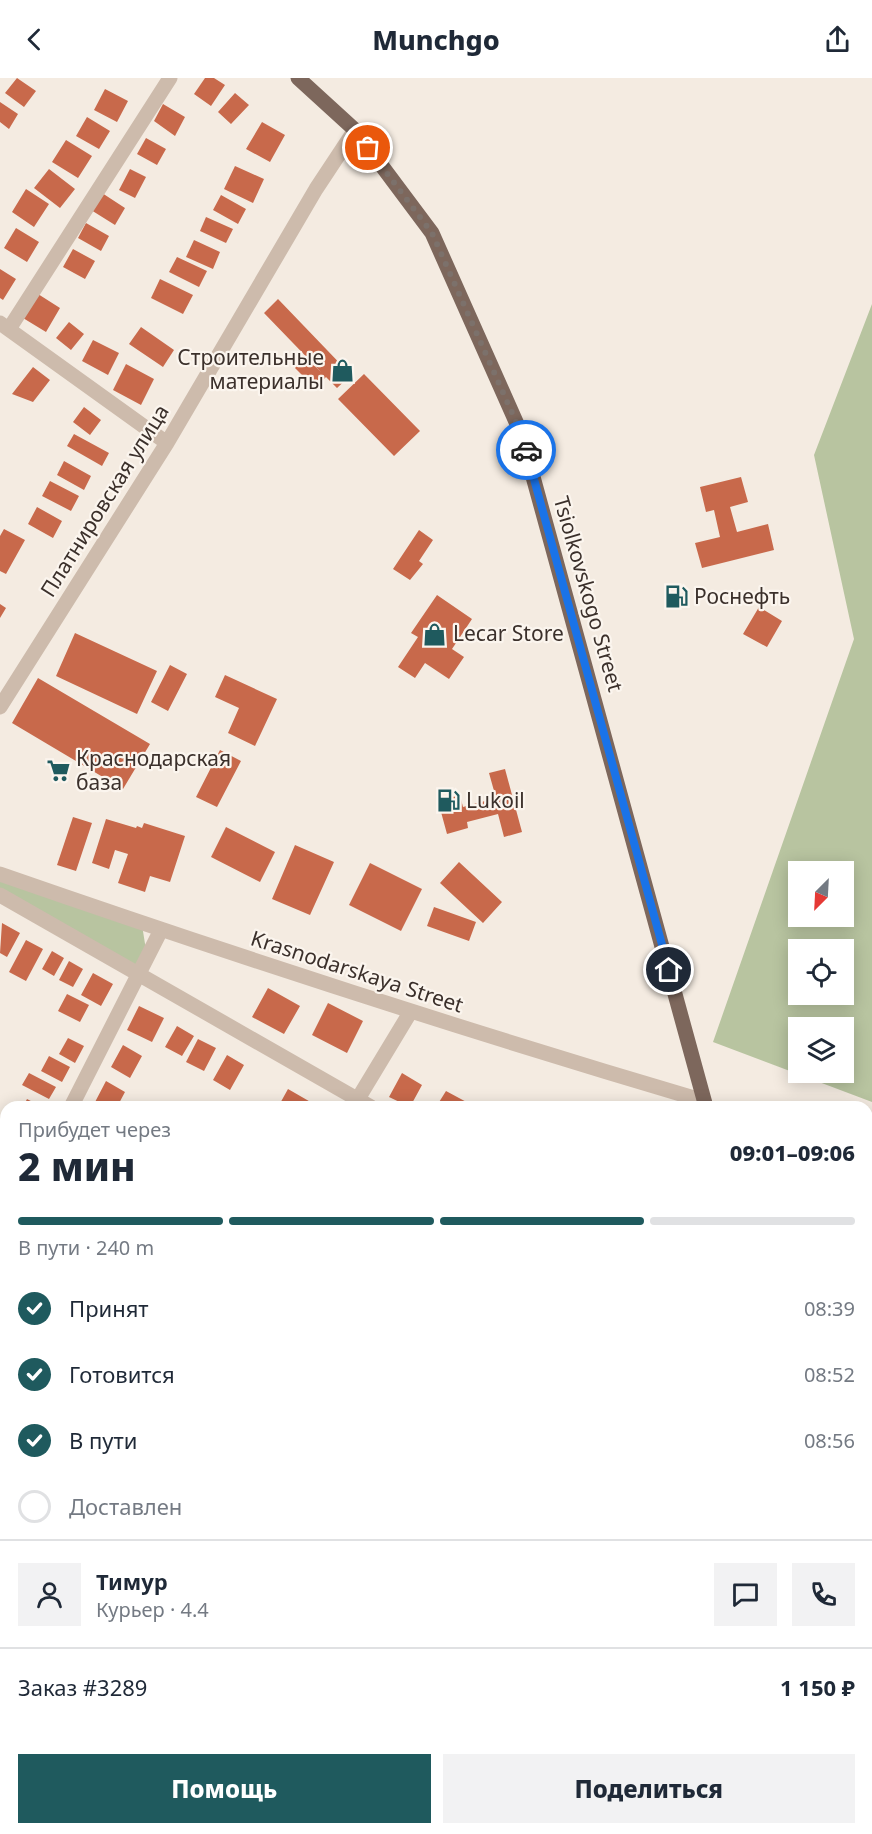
<!DOCTYPE html>
<html lang="ru">
<meta charset="utf-8">
<style>
:root{--surface:#fff;--page:#f2f2f3;--text:#1f2937;--muted:#747a83;--line:#e0e1e3;--accent:#1f5a5e}
body{margin:0;font-family:"Noto Sans",sans-serif;background:var(--page);color:var(--text);height:100vh;display:flex;flex-direction:column;font-size:22px;white-space:nowrap}
*{box-sizing:border-box;margin:0}
p{font-size:20px;color:var(--muted)}
.icon{flex:none;width:33px;height:33px;fill:none;stroke:currentColor;stroke-width:2;stroke-linecap:round;stroke-linejoin:round}
.map{position:relative;flex:1;overflow:hidden}
.side{position:absolute;left:0px;top:1023px;width:873px;height:734px;display:flex;flex-direction:column;background:var(--surface);border-radius:18px 18px 0 0;box-shadow:0 3px 15px #0003}
.side>*{flex:none}
.needle{width:39px;rotate:204deg}
.buttons{position:absolute;left:788px;top:783px;display:grid;gap:12px}
.buttons a{display:grid;place-items:center;width:66px;height:66px;border-radius:0px;background:var(--surface);box-shadow:0 3px 15px #0003;font-size:30px}
.pin{position:absolute;display:grid;place-items:center;width:51px;height:51px;color:#fff;margin:-26px;border:3px solid #fff;border-radius:50%;box-shadow:0 2px 6px #0007}
.courier{position:absolute;display:grid;place-items:center;width:60px;height:60px;margin:-30px;border:4px solid #1a73e8;border-radius:50%;background:#fff;color:#222;box-shadow:0 2px 8px #0007}
.summary em{font-style:normal;font-weight:800}
.summary div{display:flex;flex-direction:column-reverse}
.summary{display:flex;align-items:center;justify-content:space-between;height:102px;padding:0 18px}
h1{font-size:39px;font-weight:800;line-height:45px}
.bar{display:grid;grid-template-columns:repeat(4,1fr);gap:9px 6px;align-content:center;height:72px;padding:0 18px}
.bar i{height:8px;border-radius:4px;background:var(--line)}
.bar .selected{background:var(--accent)}
.bar p{grid-column:span 4}
.line{display:flex;align-items:center;gap:15px;padding:0 18px;border-top:2px solid var(--line)}
.line div{flex:1}
.round{display:grid;place-items:center;flex:none;width:63px;height:63px;border-radius:0px;background:var(--page)}
ol{padding:0 18px;list-style:none}
li{display:flex;align-items:center;gap:18px;height:66px}
li p{margin-inline-start:auto}
li .icon{padding:6px;border-radius:50%;background:var(--accent);color:#fff;stroke-width:4}
li:last-child{color:var(--muted)}
li i{width:33px;height:33px;border:3px solid var(--line);border-radius:50%}
.button{display:flex;gap:12px;margin-top:auto;padding:12px 18px}
.button a{flex:1;height:69px;border-radius:0px;background:var(--accent);color:#fff;font-size:24px;font-weight:800;line-height:69px;text-align:center}
.button a+a{background:var(--page);color:var(--text)}
header{display:flex;justify-content:space-between;align-items:center;height:78px;padding:0 18px;background:var(--surface);font-size:27px;font-weight:800}
.map>svg:first-child{display:block}
.green{fill:#b8c4a0;fill-rule:evenodd}
.building{fill:#c8694b}
.lines{fill:none;stroke-linecap:round;stroke-linejoin:round}
.minor{stroke:#cdbbac;stroke-width:15}
.major{stroke:#7d675c;stroke-width:15}
.done{stroke:#7c716b;stroke-width:6;stroke-dasharray:0 10.8}
.route{stroke:#1a73e8;stroke-width:8}
.labels{text-anchor:middle;stroke-width:4.5;stroke-linejoin:round;paint-order:stroke}
.poi-label{font-size:21px;fill:#3b302b;stroke:#fbf5ee;text-anchor:start}
.street-label{font-size:21px;fill:#3b302b;stroke:#fbf5ee}
</style>
<header><svg class="icon" aria-label="back" viewBox="0 0 24 24"><path d="M15 5l-7 7 7 7"/></svg>Munchgo<svg class="icon" aria-label="share" viewBox="0 0 24 24"><path d="M12 15V3M7 8l5-5 5 5M5 13v7h14v-7"/></svg></header>
<div class="map">
<svg width="872" height="1756" viewBox="0 0 872 1756">
<rect width="100%" height="100%" fill="#f4ebe1"/>
<path class="green" d="M872,226V1024L713,964L854,561L814,377ZM798,794H843V838H798ZM798,872H843V916H798ZM798,950H843V994H798Z
M0,803L142,847L146,872L136,888L0,810Z"/>
<path class="building" d="M17,0L36,13L24,29L5,15Z
M205,0H214L225,7L211,28L194,16Z
M105,11L128,23L117,44L94,32Z
M235,15L249,27L231,46L218,34Z
M0,24L18,36L9,51L0,44Z
M163,26L185,39L175,58L154,43Z
M87,39L110,53L99,71L76,58Z
M262,44L285,57L270,84L246,71Z
M146,60L166,71L157,87L137,76Z
M66,62L92,78L78,100L52,84Z
M235,88L264,101L253,125L224,111Z
M49,91L75,111L60,130L34,110Z
M130,91L146,99L135,120L119,112Z
M26,111L49,126L34,149L12,134Z
M102,115L125,130L115,147L91,132Z
M221,117L246,131L238,146L213,132Z
M206,139L233,151L226,165L200,153Z
M86,145L109,158L101,173L78,160Z
M16,150L39,164L27,184L4,170Z
M194,162L220,174L213,191L186,179Z
M73,171L95,183L85,201L63,189Z
M177,179L207,193L199,209L169,194Z
M0,191L16,201L3,222L0,220Z
M160,201L193,217L183,236L151,220Z
M38,216L60,230L46,254L23,240Z
M278,221L351,297L337,310L326,299L315,310L295,290L305,279L321,294L264,235Z
M69,244L84,256L71,272L56,260Z
M141,249L174,272L163,289L129,266Z
M93,262L119,275L108,297L82,283Z
M126,286L154,301L141,327L113,312Z
M33,289L50,302L33,324L12,316Z
M364,296L420,353L394,378L338,321Z
M84,329L101,342L90,357L73,344Z
M74,356L109,375L102,388L67,368Z
M64,383L91,398L84,412L57,397Z
M741,399L748,424L730,429L737,454L768,446L774,472L702,490L695,465L720,459L714,432L706,434L700,409Z
M50,403L79,418L71,433L42,418Z
M37,429L62,443L53,460L28,446Z
M4,451L25,462L6,496L0,493V458Z
M419,452L433,462L419,483L423,486L410,502L393,491Z
M437,517L472,541L452,571L464,579L449,601L425,585L415,600L398,589L418,559L411,555Z
M0,526L6,530L0,540Z
M759,529L782,543L767,569L743,556Z
M75,555L157,593L137,636L56,598Z
M170,587L187,596L168,633L151,624Z
M225,597L277,621L255,668L228,655L239,630L215,619Z
M38,600L150,666L123,711L12,645Z
M220,672L241,683L217,729L196,719Z
M505,691L522,754L504,759L498,736L467,744L468,750L447,756L438,723L460,717L463,729L496,720L489,695Z
M73,739L92,745L76,793L57,787Z
M106,741L136,750L137,748L142,750L144,745L185,758L170,804L150,798L145,814L118,805L128,776L115,772L109,791L92,785Z
M226,749L275,774L260,804L211,779Z
M295,767L334,784L310,837L272,821Z
M459,784L502,824L483,845L440,805Z
M370,785L422,811L401,853L349,827Z
M434,829L476,844L469,863L427,848Z
M2,845L20,855L7,879L0,875Z
M26,862L43,871L26,903L9,894Z
M52,873L64,880L54,898L42,891Z
M69,883L83,891L73,909L59,902Z
M93,895L113,906L101,928L81,917Z
M268,910L300,928L284,956L252,939Z
M67,916L89,927L80,944L58,933Z
M328,925L363,943L347,975L312,957Z
M139,928L164,940L152,964L127,952Z
M177,948L194,958L182,978L165,969Z
M68,960L84,968L75,985L59,976Z
M198,961L216,970L204,993L186,984Z
M123,967L142,978L130,1000L111,989Z
M227,977L244,987L230,1012L213,1002Z
M49,978L70,989L62,1004L41,993Z
M29,995L56,1009L49,1021L22,1007Z
M402,995L422,1007L410,1029L389,1019Z
M106,1003L125,1014L117,1029H100L94,1026Z
M288,1011L314,1026L312,1029H278Z
M446,1013L472,1027L471,1029H436Z
M27,1021L42,1029H23Z
M6,1066V1082L0,1078Z
M0,1090L6,1093V1104L2,1112Z
M6,1195V1212L0,1209Z
M0,1216L6,1220V1238L0,1235Z
M0,1242L6,1245L0,1256Z
M6,1360V1386L0,1382V1370Z
M6,1457V1477L0,1473V1466Z
M0,1505L6,1509V1527L0,1536Z
M4,1618L6,1620V1643L0,1638V1623Z
M0,1646L6,1650V1665L3,1670L0,1668Z
M76,1750H89L85,1756Z
M95,1750H119L116,1756H91Z
M623,1750H661L663,1752L660,1756H619Z
M674,1750H675L684,1756H670Z
M792,1750H814V1751L794,1756Z"/>
<g class="lines">
<path class="minor" d="M0,245L167,365
M9,251L170,0
M0,629L167,365L316,111L355,52
M0,796C233,877 467,953 704,1023
M0,817L371,1029
M71,1029L161,852
M353,1029L411,933
M0,1164L6,1153
M0,1409L6,1413
M0,1582L6,1573
M568,1750L576,1756
M842,1750L844,1756
M490,1756L494,1750"/>
<path class="major" d="M298,0L355,52L432,155L521,355L706,1029
M867,1633L872,1651"/>
</g>
<g class="lines">
<path class="done" d="M368,70L432,155L521,355L526,372"/>
<path class="route" d="M526,372L669,892"/>
</g>
<defs>
<symbol id="shop-bare" viewBox="-9 -9 18 18"><path d="M-5-2.5h2.3a2.7 3.5 0 0 1 5.4 0H5L5.5 6h-11ZM-1.5-2.5h3a1.5 2.3 0 0 0-3 0Z" fill="#1f5a5e" stroke="#fbf5ee" stroke-width="2.5" paint-order="stroke"/></symbol>
<symbol id="fuel-bare" viewBox="-9 -9 18 18"><path d="M-5.5-6h7V0h2V4h1.3V-2.5L3-4.5l.8-.8L6-3V5H2.5V1h-1V6h-7ZM-4.2-4.7v3.2H.2V-4.7Z" fill="#1f5a5e" stroke="#fbf5ee" stroke-width="2.5" paint-order="stroke"/></symbol>
<symbol id="supermarket-bare" viewBox="-9 -9 18 18"><path d="M-6-5.5h2.5l.6 2H6L4.5 2H-2.5L-4.4-4H-6ZM-1.5 3.2a1.3 1.3 0 1 0 .1 0ZM3 3.2a1.3 1.3 0 1 0 .1 0Z" fill="#1f5a5e" stroke="#fbf5ee" stroke-width="2.5" paint-order="stroke"/></symbol>
</defs>
<g fill-rule="evenodd">
<use href="#shop-bare" x="326" y="276" width="33" height="33"/>
<use href="#fuel-bare" x="660" y="502" width="33" height="33"/>
<use href="#shop-bare" x="418" y="540" width="33" height="33"/>
<use href="#supermarket-bare" x="42" y="676" width="33" height="33"/>
<use href="#fuel-bare" x="432" y="706" width="33" height="33"/>
</g>
<g class="labels">
<g class="poi-label">
<text x="324" y="287" text-anchor="end">Строительные<tspan x="324" dy="24">материалы</tspan></text>
<text x="694" y="526">Роснефть</text>
<text x="453" y="563">Lecar Store</text>
<text x="76" y="688">Краснодарская<tspan x="76" dy="24">база</tspan></text>
<text x="466" y="730">Lukoil</text>
</g>
<g class="street-label">
<text transform="translate(105 423) rotate(-58)" y="7">Платнировская улица</text>
<text transform="translate(588 516) rotate(74)" y="7">Tsiolkovskogo Street</text>
<text transform="translate(357 894) rotate(18)" y="7">Krasnodarskaya Street</text>
</g>
</g>
</svg>
<div class="buttons">
<a><svg class="needle" viewBox="-14 -14 28 28"><path d="M0-13l5 13h-10z" fill="#e53935"/><path d="M0 13l5-13h-10z" fill="#747a83"/></svg></a>
<a><svg class="icon" aria-label="locate" viewBox="0 0 24 24"><circle cx="12" cy="12" r="6"/><path d="M12 2v4M12 18v4M2 12h4M18 12h4"/></svg></a>
<a><svg class="icon" aria-label="layers" viewBox="0 0 24 24"><path d="M12 4l9 5-9 5-9-5zM3 14l9 5 9-5"/></svg></a>
</div>
<div class="pin" style="left:368px;top:70px;background:#ea580c"><svg class="icon" aria-label="bag" viewBox="0 0 24 24"><path d="M5 8h14l-1 12H6zM9 8a3 3 0 0 1 6 0"/></svg></div>
<div class="pin" style="left:669px;top:892px;background:#1f2937"><svg class="icon" aria-label="home" viewBox="0 0 24 24"><path d="M3 11l9-7 9 7M6 9v11h12V9"/></svg></div>
<div class="courier" style="left:526px;top:372px"><svg class="icon" aria-label="car" viewBox="0 0 24 24"><path d="M5 17H2v-5l4-1 3-4h7l3 4 3 1v5h-3M9 17h6M6 11h13"/><circle cx="7" cy="17" r="2"/><circle cx="17" cy="17" r="2"/></svg></div>
<section class="side">
<div class="summary"><div><h1>2 мин</h1><p>Прибудет через</p></div><em>09:01–09:06</em></div>
<div class="bar"><i class="selected"></i><i class="selected"></i><i class="selected"></i><i></i><p>В пути · 240 m</p></div>
<ol>
<li><svg class="icon" aria-label="check" viewBox="0 0 24 24"><path d="M5 12l5 5 9-10"/></svg>Принят<p>08:39</p></li>
<li><svg class="icon" aria-label="check" viewBox="0 0 24 24"><path d="M5 12l5 5 9-10"/></svg>Готовится<p>08:52</p></li>
<li><svg class="icon" aria-label="check" viewBox="0 0 24 24"><path d="M5 12l5 5 9-10"/></svg>В пути<p>08:56</p></li>
<li><i></i>Доставлен</li>
</ol>
<div class="line" style="height:108px"><a class="round"><svg class="icon" aria-label="person" viewBox="0 0 24 24"><circle cx="12" cy="8" r="4"/><path d="M4 21q1-7 8-7t8 7"/></svg></a><div><b>Тимур</b><p>Курьер · 4.4</p></div><a class="round"><svg class="icon" aria-label="chat" viewBox="0 0 24 24"><path d="M4 5h16v11H9l-5 4z"/></svg></a><a class="round"><svg class="icon" aria-label="phone" viewBox="0 0 24 24"><path d="M5 4h4l2 5-3 2q2 4 5 5l2-3 5 2v4C11 20 4 13 5 4z"/></svg></a></div>
<div class="line" style="height:78px"><div>Заказ #3289</div><b>1 150 ₽</b></div>
<div class="button"><a>Помощь</a><a>Поделиться</a></div>
</section>
</div>
